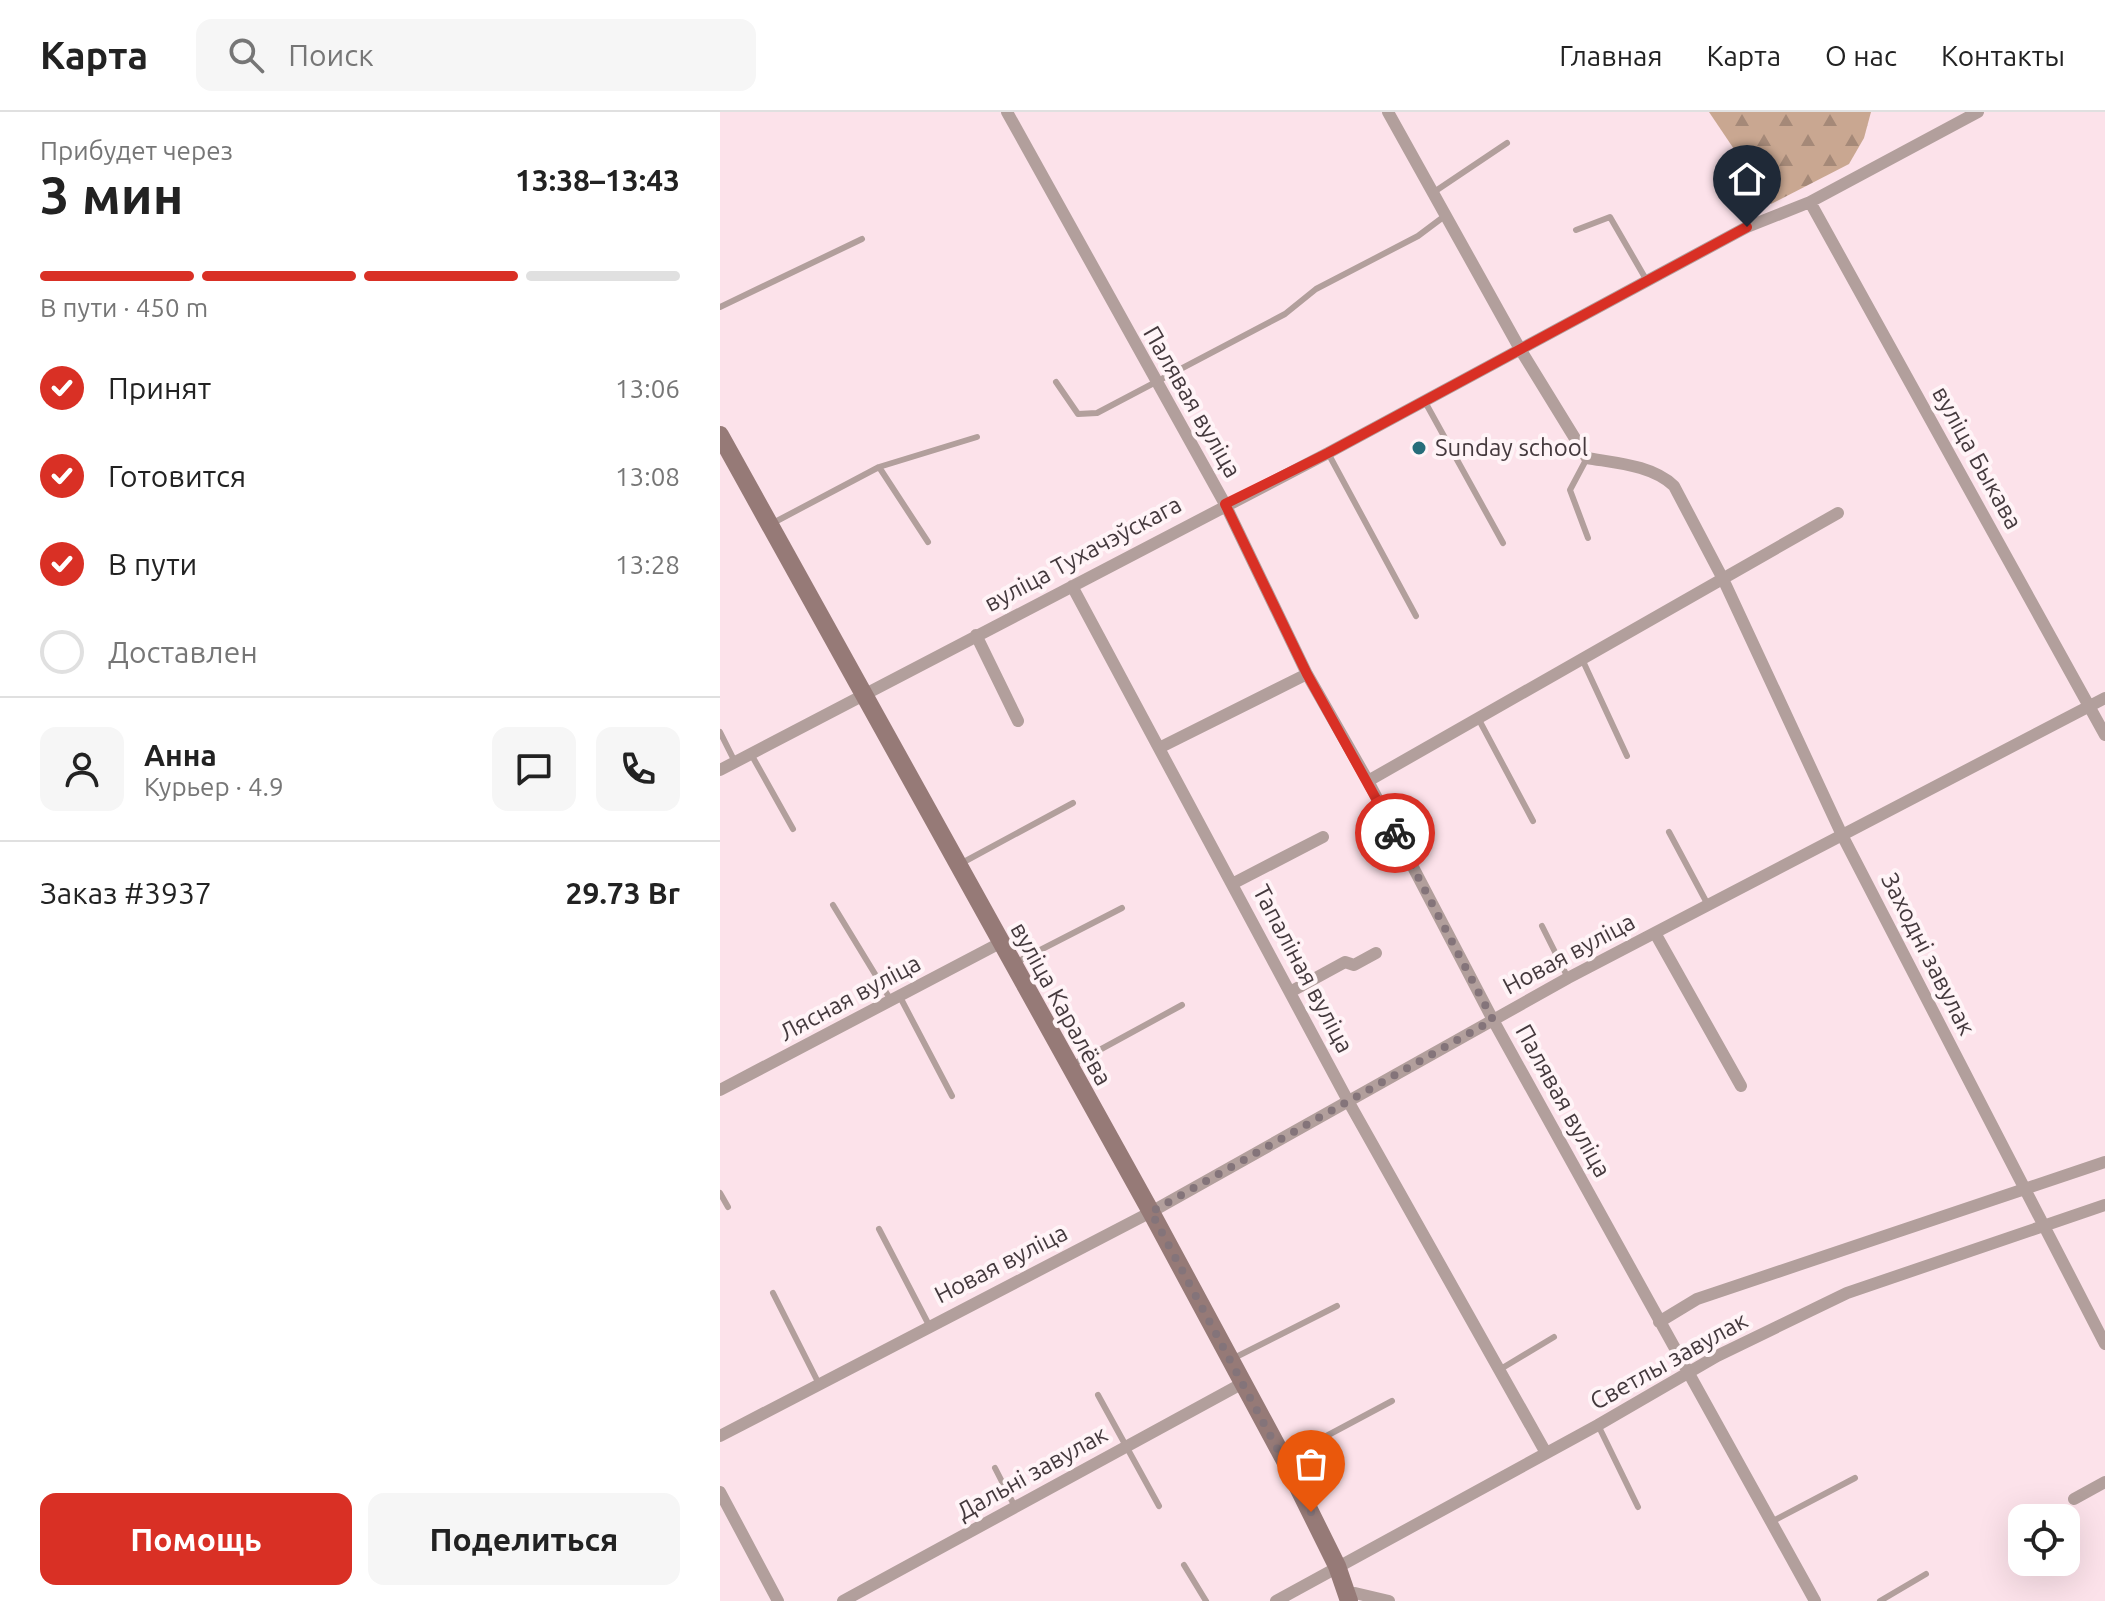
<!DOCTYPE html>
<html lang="ru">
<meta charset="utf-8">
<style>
:root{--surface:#fff;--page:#f6f6f6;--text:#222;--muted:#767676;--line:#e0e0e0;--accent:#d93025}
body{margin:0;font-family:Ubuntu,sans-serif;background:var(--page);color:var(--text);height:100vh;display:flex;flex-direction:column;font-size:30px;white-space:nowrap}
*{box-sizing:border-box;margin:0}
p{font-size:26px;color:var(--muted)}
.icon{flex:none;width:44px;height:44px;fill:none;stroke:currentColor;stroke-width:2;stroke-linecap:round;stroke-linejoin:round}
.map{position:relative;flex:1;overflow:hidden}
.sheet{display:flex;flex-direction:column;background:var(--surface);width:720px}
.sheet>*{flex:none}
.controls{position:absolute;left:1288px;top:1392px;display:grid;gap:16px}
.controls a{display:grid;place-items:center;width:72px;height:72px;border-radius:16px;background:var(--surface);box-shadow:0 8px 32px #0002;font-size:40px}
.pin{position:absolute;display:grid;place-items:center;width:68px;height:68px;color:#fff;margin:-82px -34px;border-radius:50% 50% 50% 0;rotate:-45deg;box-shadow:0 0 8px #0007}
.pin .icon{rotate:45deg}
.courier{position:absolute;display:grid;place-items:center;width:80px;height:80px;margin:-40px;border:6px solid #d93025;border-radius:50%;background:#fff;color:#222;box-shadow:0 2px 10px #0007}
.overview em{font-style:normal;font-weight:700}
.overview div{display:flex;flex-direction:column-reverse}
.overview{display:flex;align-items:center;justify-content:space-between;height:136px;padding:0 40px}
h1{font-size:52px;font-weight:700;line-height:60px}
.bar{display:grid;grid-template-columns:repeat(4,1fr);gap:12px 8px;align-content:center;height:96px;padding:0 40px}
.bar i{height:10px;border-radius:6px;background:var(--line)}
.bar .on{background:var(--accent)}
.bar p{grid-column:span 4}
.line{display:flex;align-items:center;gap:20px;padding:0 40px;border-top:2px solid var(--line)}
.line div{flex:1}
.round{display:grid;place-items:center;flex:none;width:84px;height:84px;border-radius:16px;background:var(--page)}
ol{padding:0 40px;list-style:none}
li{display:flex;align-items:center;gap:24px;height:88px}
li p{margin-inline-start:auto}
li .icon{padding:8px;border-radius:50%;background:var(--accent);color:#fff;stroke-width:4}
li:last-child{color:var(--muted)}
li i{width:44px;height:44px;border:4px solid var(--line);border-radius:50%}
.button{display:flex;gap:16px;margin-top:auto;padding:16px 40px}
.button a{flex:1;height:92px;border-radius:16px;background:var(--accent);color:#fff;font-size:32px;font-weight:700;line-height:92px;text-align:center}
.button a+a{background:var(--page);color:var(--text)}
header{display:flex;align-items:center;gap:48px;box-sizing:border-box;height:112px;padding:0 40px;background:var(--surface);border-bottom:2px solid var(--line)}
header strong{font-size:38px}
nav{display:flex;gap:44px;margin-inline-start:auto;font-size:28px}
.search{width:560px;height:72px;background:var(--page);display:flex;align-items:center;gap:20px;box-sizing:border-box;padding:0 28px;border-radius:16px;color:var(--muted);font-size:30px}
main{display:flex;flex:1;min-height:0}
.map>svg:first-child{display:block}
.forest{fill:url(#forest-firs)}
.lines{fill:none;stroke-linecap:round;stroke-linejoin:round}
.lane{stroke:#b29f9c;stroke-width:6}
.street{stroke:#b29f9c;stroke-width:12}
.secondary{stroke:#967a77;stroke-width:18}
.done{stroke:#84747a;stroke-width:8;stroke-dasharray:0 14.4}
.route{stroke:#d93025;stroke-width:10}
.poi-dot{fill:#266d7a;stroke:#fff4f7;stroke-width:3}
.labels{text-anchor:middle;stroke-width:8;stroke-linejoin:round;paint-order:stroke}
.street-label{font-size:24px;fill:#44393d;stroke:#fff4f7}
.poi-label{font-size:24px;fill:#44393d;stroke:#fff4f7;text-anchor:start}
</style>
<header>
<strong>Карта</strong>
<div class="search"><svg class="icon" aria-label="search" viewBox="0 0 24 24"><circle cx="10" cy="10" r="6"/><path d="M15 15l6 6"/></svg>Поиск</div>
<nav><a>Главная</a><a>Карта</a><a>О нас</a><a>Контакты</a></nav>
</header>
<main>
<section class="sheet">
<div class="overview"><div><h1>3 мин</h1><p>Прибудет через</p></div><em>13:38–13:43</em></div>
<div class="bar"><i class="on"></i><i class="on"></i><i class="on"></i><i></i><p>В пути · 450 m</p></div>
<ol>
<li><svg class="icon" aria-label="check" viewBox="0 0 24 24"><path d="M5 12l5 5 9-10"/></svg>Принят<p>13:06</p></li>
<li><svg class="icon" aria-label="check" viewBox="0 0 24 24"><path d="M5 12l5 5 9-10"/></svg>Готовится<p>13:08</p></li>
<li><svg class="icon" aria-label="check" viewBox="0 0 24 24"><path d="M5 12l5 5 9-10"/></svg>В пути<p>13:28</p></li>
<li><i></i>Доставлен</li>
</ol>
<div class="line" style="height:144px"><a class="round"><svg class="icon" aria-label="person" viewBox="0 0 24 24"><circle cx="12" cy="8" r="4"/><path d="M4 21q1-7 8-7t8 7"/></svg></a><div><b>Анна</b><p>Курьер · 4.9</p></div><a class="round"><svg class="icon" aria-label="chat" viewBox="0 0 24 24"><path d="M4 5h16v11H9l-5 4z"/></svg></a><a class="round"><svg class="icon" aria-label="phone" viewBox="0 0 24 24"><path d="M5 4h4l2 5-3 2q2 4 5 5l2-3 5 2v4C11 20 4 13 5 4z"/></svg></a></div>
<div class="line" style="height:104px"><div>Заказ #3937</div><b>29.73 Br</b></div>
<div class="button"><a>Помощь</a><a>Поделиться</a></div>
</section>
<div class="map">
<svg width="1385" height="1489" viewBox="0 0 1385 1489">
<defs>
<pattern id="forest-firs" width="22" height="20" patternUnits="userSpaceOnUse" patternTransform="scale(2)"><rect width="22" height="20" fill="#c9a791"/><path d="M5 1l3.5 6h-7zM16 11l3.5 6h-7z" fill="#a58978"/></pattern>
</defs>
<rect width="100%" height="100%" fill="#fce2ea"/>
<path class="forest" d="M989,0H1151L1144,26L1129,52L1051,92Z"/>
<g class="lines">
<path class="lane" d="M714,80L787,31
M856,118L890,105L927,169
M0,195L142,127
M336,270L358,302L377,301L565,202L596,177L698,124L726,103
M704,288L783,431
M608,341L696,504
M867,346L850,378L868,426
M159,355L257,325
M53,411L159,355L208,430
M862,547L907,644
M758,606L813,709
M0,620L15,650
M31,642L73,717
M949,720L988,793
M240,752L353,691
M113,793L172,890
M822,814L848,866
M295,851L402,796
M180,885L232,984
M352,953L462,893
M0,1081L8,1095
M159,1117L210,1215
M53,1181L99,1272
M514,1246L617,1194
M779,1258L834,1225
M378,1283L439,1394
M878,1313L918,1395
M567,1345L672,1289
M275,1356L296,1397
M1051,1410L1135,1366
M464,1453L486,1489
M1160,1489L1206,1462"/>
<path class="street" d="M287,0L505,392L587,562L648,669L773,908L1095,1489
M668,0L800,237L867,346C895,351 932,353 954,374L1003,467L1122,723L1385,1232
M1090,90L1385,623
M352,474L627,987L826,1341
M256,523L298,609
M439,636L587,562
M0,658L608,341L1027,115L1090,90L1258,0
M648,669L1118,401
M512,772L603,725
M935,821L1021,974
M570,880L625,850L634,853L656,841
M0,978L280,831
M939,1210L977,1187L1385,1050
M0,1324L431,1100L848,866L1385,586
M0,1380L58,1489
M1354,1387L1385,1370
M628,1486L635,1481L669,1489
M123,1489L523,1271
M556,1489L878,1313L997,1244L1127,1181L1385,1093"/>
<path class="secondary" d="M0,323L431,1100L564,1347L617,1454L629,1489"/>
</g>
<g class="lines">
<path class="done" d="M591,1400L431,1100L773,908L675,721"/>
<path class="route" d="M675,721L587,562L505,392L608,341L1027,115"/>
</g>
<circle class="poi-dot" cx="699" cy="336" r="8"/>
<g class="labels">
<g class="street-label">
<text transform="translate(472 290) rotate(60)" y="8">Палявая вуліца</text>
<text transform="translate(1257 346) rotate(61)" y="8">вуліца Быкава</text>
<text transform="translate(363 442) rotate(-28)" y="8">вуліца Тухачэўскага</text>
<text transform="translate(849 842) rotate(-28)" y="8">Новая вуліца</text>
<text transform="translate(1208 842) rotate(63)" y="8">Заходні завулак</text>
<text transform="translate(583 857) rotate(62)" y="8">Тапаліная вуліца</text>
<text transform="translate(130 886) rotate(-28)" y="8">Лясная вуліца</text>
<text transform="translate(341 892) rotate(61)" y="8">вуліца Каралёва</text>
<text transform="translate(843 989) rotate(61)" y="8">Палявая вуліца</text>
<text transform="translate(281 1152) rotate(-27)" y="8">Новая вуліца</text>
<text transform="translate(949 1249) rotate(-29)" y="8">Светлы завулак</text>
<text transform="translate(312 1361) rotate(-29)" y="8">Дальні завулак</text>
</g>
<g class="poi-label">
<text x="715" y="344">Sunday school</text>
</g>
</g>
</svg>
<div class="controls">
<a><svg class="icon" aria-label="locate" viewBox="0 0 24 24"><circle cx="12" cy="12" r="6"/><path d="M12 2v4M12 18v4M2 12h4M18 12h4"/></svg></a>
</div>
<div class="pin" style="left:591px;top:1400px;background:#ea580c"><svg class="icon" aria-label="bag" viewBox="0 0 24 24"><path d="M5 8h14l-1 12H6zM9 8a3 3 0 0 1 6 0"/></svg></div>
<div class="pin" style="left:1027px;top:115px;background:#1f2937"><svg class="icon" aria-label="home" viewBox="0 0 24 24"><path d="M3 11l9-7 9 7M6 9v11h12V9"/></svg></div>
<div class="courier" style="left:675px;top:721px"><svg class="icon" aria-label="bike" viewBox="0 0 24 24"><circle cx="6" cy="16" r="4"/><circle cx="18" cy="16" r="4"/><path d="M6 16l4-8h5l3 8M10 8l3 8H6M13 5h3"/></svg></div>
</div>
</main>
